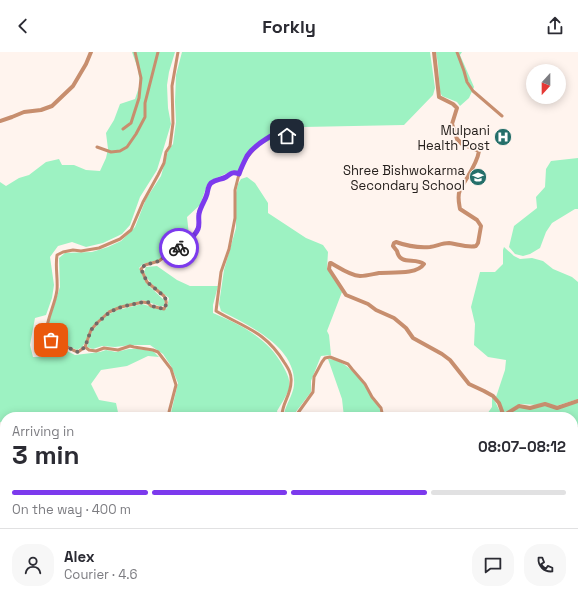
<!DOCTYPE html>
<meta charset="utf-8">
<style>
:root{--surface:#fff;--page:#f7f7f7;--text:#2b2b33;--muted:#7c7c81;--line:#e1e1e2;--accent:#7c3aed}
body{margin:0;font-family:"Space Grotesk",sans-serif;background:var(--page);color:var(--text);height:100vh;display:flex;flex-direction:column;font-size:15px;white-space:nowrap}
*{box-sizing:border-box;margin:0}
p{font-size:13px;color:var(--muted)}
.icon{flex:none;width:22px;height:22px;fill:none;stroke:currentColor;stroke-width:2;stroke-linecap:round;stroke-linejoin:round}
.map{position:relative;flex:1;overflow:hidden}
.drawer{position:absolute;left:0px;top:360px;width:578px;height:196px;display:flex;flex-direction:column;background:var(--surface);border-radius:16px 16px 0 0;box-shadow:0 2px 10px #0003}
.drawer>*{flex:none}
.needle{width:26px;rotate:201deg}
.tools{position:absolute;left:526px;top:12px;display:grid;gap:8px}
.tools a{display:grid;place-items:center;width:40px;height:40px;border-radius:50%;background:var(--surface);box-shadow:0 2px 10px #0003;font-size:20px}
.pin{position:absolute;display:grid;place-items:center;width:34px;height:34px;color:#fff;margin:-17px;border-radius:8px;box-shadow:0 2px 6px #0006}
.courier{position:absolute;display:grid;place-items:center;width:40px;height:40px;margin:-20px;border:3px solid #7c3aed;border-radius:50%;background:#fff;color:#222;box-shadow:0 1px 5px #0007}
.headline em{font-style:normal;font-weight:700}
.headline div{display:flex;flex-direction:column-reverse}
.headline{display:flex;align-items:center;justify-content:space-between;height:68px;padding:0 12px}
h1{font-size:26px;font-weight:700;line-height:30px}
.bar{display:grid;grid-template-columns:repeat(4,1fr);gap:6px 4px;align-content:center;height:48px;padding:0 12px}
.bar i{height:5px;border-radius:3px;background:var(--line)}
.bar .active{background:var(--accent)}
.bar p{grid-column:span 4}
.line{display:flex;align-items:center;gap:10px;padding:0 12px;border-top:1px solid var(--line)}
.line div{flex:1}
.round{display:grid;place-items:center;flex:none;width:42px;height:42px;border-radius:16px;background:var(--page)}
header{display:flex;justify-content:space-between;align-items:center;height:52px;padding:0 12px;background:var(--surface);font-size:18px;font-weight:700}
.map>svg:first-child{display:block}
.green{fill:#9df2c2}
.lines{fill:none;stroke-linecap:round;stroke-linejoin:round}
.minor{stroke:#c78e6e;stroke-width:3}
.tertiary{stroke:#c78e6e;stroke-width:4}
.done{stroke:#726a66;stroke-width:4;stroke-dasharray:0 7.2}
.route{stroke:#7c3aed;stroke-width:5}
.labels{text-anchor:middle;stroke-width:3.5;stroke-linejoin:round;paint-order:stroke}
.poi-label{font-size:13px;fill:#26201d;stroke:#fff4ee;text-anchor:end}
</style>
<header><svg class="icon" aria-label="back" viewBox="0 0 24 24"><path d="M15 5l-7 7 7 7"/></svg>Forkly<svg class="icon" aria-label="share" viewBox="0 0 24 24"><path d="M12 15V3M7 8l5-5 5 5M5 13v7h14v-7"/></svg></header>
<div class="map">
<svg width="578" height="556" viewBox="0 0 578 556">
<rect width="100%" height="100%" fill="#fff4ee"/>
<path class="green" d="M132,0H175L169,20L167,33L168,56L171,72L157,118L140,145L130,173L122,182L103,191L86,195L72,190L58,194L50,205L54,233L52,246L46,263L35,266L30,293L33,305H47L54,298H65L75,303L100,300L106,298L116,300L129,297H138L153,299L159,305L148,304L127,314L101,318L91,332L99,348L116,351L119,365H5V372L0,370V130L6,134L19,126L29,123L46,110L59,107L62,113H74L86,118L100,119L106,106L108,97L106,81L114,68L120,52L135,47L140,32L138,17Z
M182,0H430L435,36L433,43L404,73L303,75L254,95L244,108L238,121L234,118L212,128L207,133L200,153L187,165L189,183L176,197L168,200L158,208L143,212L139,216L146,231L165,249L164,254H159L143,248L108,259L91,276L85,291L82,295L77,298L52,286L47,275L60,235L59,206L65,201L92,200L108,195L121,189L135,175L146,147L161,124L168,99L173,92L176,70L175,50L176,23Z
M436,0H457L459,2V0H462L460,3L474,35L469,46L460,54L457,50L442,44L440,40L438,12Z
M578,106V157H575L552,171L546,180L540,196L530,202L523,204L515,202L509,195L514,174L537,156L536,145L545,135L546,117L551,109Z
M247,125L255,131L268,151V161L306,186L323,193L328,200L327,217L332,222L342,240L327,279L329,283L331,303L321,304L311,329V340L292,365H285L284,362C286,352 293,343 294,333C297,295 248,273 221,259L219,252L224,218L236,176V141L238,132L241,127Z
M504,195L514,204L520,207L532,206L543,209L553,217L572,225L578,230V347L556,354L520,352C514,354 510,360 504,360L496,345L505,318L506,308L488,305L474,293L475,272L471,255L480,220H495L503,212V198Z
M157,214L177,228L190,234H218L213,253V261C241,273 268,286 283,314C287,321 291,329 289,337C286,345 281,352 277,359L279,365H170L178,331L171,314L163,302L150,293H131L115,295L102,294L93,297L87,295L92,279L107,263L118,258L142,252L163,258L167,256L169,246C159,238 149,232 144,220L146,215Z
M328,307C350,306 377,346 383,365H344L342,347Z
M492,345C497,351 498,359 504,363L519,356L545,353L553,356L578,350V375L573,379V365H485L492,355Z
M573,509L576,513L578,528L573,525Z
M5,528V551H27L28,556H17L0,552V530Z
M573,528L578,530V556H419V551H573Z
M147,551H180L182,556H149Z
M218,551H369V556H217Z"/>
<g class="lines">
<path class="minor" d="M457,0L464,19L467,30L473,39L502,64
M123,77L131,71L139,46L141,26L135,0
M97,95L111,100L120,99L127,95L136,82L145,65V51L158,0
M239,122C247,99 266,82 290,77L291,80L281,93
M85,295L78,300C73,299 70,296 66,294C56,289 53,291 46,281C47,266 55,253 57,238C58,226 55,215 57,203L63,200L73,198L81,199L99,196L120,187L131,178L143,150L158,123L164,111L166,100L170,94L173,71L172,34L178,0
M167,365L169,360L176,333L171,317L158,300L153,298L134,295L130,294L118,298L104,296L96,299L89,298L85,295L91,278L97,271L109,260L121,255L143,250L148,251L151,254L164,257C167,252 167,249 164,244L147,230L141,217L145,213L159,209L164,205L176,198L187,189L193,185L199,173V159L206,145L209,133L216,128L226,125L234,120L239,122L235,138V166L229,197L221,220L216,259C245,276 265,279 284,310C288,316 292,322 291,330C291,343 281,353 282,365
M295,365L313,340L314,325L322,310L325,306L330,305L348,312L352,317L365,332L372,345L381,356L383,365
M212,556L214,551"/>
<path class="tertiary" d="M434,0L439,45L453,52L457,56L452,72L457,87L462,92L479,99C477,113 466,126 460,138C457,144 459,151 460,157L477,168L481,174L478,191L476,194C468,196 457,192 449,191C442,191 437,194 430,195C418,196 407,194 396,190L394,191L393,194L397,199C400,214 415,205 424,212C417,223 391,220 379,221C373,222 367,224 360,224C349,223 340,216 331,211H330L329,217L346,243L368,252L376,258L394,266L406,276L413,286L442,302L450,308L469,332L484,339L493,344L499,351L503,362H506L519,354L530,356L545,352L557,356L578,349
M0,69L12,65L24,60L41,58L52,54L73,34L86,12L91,0
M573,380L578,376
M573,410L578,411
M0,422L5,424
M135,551L138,556"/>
</g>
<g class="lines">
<path class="done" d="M51,288L78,300L85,295L91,278L97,271L110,260L121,255L143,250H148L152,254L164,257C167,252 167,249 164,244L147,230L141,217L145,213L159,209L164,205L179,196"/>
<path class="route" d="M179,196C186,190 195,185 198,177C200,172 198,167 199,162C200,155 205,149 207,142C208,138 208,134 211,131C216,127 221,128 226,125C231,122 232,119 239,122C241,116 244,110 247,104C255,92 277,79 290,76L292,80L287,84"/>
</g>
<defs>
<symbol id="hospital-disc" viewBox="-11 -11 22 22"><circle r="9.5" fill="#256f6a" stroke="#fff4ee"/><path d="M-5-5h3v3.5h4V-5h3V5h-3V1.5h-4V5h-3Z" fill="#fff"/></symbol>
<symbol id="school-disc" viewBox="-11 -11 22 22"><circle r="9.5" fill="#256f6a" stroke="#fff4ee"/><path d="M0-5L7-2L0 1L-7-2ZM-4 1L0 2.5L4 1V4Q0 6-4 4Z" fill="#fff"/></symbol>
</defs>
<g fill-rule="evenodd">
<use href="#hospital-disc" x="493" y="75" width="20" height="20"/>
<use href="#school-disc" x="468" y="115" width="20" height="20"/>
</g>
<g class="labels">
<g class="poi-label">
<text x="490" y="83">Mulpani<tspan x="490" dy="15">Health Post</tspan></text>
<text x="465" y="123">Shree Bishwokarma<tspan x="465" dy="15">Secondary School</tspan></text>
</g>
</g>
</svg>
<div class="tools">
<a><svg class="needle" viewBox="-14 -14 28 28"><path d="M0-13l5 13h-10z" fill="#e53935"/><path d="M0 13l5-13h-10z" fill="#7c7c81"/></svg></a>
</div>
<div class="pin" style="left:51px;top:288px;background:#ea580c"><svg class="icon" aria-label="bag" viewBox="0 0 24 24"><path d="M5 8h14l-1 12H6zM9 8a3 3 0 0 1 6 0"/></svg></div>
<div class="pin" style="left:287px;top:84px;background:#1f2937"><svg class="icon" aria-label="home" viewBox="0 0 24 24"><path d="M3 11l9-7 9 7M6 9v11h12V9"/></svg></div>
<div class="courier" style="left:179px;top:196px"><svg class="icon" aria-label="bike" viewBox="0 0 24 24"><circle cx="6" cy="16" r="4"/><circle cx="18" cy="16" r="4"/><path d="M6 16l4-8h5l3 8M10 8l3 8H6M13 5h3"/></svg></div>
<section class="drawer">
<div class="headline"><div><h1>3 min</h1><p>Arriving in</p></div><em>08:07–08:12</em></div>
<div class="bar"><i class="active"></i><i class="active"></i><i class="active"></i><i></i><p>On the way · 400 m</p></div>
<div class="line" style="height:72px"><a class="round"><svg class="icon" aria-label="person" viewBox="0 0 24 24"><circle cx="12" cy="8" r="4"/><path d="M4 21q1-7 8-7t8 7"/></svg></a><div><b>Alex</b><p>Courier · 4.6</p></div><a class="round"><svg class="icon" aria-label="chat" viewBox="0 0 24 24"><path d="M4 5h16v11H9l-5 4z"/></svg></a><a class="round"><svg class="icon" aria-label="phone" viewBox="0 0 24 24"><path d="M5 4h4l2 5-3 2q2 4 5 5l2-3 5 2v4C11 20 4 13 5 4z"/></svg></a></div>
</section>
</div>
